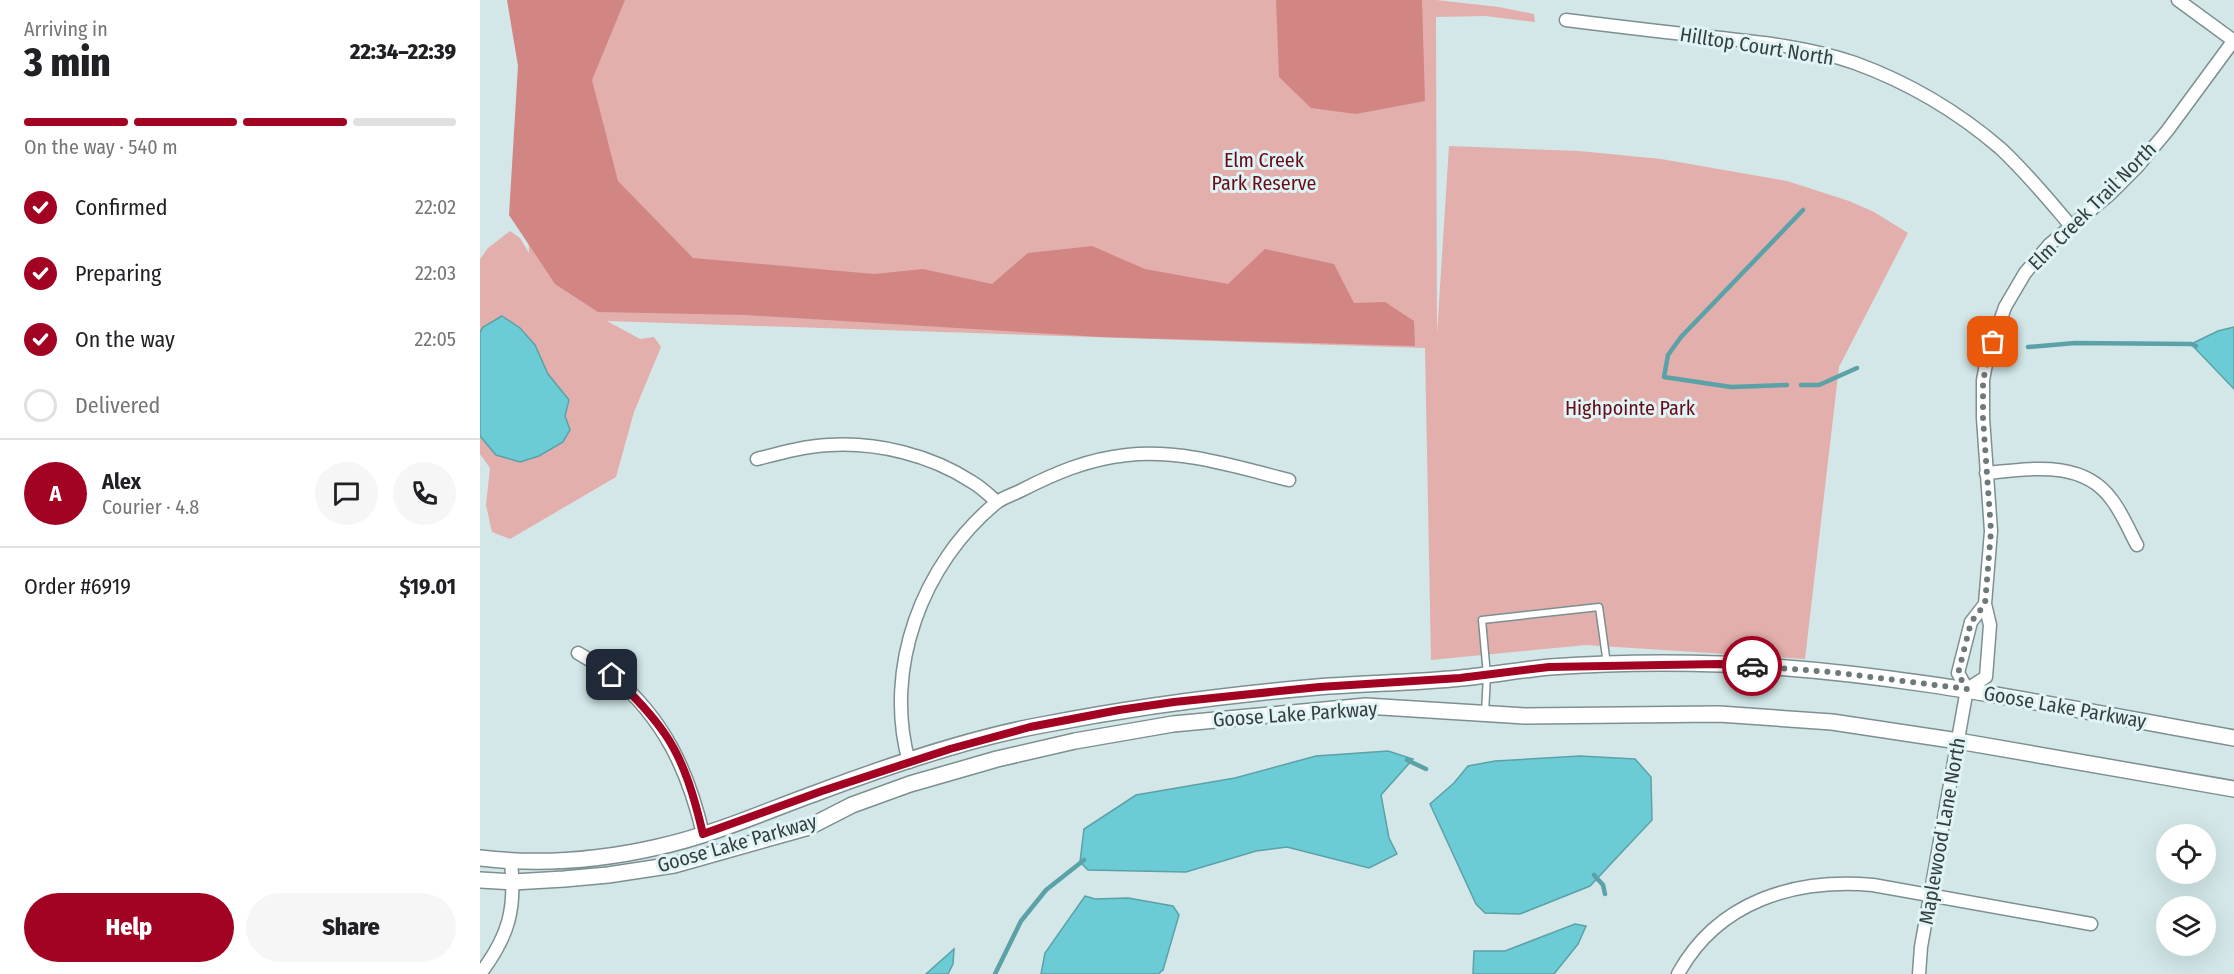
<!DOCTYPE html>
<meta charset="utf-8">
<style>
:root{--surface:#fff;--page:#f6f6f6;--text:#202124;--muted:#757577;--line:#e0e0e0;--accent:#a20323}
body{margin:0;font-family:"Fira Sans Condensed",sans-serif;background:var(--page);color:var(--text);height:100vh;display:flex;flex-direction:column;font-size:22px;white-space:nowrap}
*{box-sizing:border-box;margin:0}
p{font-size:20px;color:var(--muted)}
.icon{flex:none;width:33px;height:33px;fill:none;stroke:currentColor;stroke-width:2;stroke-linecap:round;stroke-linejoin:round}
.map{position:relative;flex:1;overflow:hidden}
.side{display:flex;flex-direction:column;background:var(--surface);width:480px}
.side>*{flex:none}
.buttons{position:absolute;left:1676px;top:824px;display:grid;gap:12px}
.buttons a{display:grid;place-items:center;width:60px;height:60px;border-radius:50%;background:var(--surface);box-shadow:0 6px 24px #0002;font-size:30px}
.pin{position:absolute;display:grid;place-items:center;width:51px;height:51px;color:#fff;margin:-26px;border-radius:12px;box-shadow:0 3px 9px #0006}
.courier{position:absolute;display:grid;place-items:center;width:60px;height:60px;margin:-30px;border:4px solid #a20323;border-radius:50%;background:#fff;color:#222;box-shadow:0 2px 8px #0007}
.overview em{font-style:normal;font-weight:800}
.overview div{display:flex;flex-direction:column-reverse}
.overview{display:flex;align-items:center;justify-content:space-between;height:102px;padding:0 24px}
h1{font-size:39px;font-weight:800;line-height:45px}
.bar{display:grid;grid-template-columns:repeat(4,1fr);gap:9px 6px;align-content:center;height:72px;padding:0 24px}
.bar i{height:8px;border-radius:4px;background:var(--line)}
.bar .selected{background:var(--accent)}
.bar p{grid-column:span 4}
.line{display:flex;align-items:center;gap:15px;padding:0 24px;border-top:2px solid var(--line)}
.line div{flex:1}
.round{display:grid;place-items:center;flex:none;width:63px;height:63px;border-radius:32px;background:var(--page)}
ol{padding:0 24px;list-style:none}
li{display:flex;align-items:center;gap:18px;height:66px}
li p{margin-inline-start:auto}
li .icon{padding:6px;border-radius:50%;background:var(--accent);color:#fff;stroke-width:4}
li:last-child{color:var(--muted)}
li i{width:33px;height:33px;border:3px solid var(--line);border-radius:50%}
.cta{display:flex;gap:12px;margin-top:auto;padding:12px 24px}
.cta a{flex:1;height:69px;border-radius:36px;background:var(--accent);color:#fff;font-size:24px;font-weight:800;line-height:69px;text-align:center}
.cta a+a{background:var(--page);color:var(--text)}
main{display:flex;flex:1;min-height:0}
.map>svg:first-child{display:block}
.green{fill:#e2afac}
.forest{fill:#d18684}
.water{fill:#6bccd5;stroke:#5ba1a8;stroke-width:1.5}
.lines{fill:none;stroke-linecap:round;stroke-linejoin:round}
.stream{stroke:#5ba1a8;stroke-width:4.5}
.service-casing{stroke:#7d8f90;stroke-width:9}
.minor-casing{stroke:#7d8f90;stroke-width:15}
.tertiary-casing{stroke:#7d8f90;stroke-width:18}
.service{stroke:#fff;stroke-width:6}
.minor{stroke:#fff;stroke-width:12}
.tertiary{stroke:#fff;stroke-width:15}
.done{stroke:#6d797a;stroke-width:6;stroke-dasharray:0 10.8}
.route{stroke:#a20323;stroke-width:8}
.labels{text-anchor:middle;stroke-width:6;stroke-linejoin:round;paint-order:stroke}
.street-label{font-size:20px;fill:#363e3f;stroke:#e0f4f6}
.park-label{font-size:20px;fill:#660b17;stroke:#e0f4f6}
</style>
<main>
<section class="side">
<div class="overview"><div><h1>3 min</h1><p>Arriving in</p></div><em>22:34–22:39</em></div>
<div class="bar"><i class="selected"></i><i class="selected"></i><i class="selected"></i><i></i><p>On the way · 540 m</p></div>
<ol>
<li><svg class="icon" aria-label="check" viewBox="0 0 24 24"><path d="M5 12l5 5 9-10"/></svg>Confirmed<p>22:02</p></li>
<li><svg class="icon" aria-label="check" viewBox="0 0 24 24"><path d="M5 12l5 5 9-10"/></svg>Preparing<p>22:03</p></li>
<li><svg class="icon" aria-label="check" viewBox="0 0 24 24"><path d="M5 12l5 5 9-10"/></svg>On the way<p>22:05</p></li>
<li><i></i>Delivered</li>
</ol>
<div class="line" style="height:108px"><b class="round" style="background:var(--accent);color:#fff">A</b><div><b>Alex</b><p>Courier · 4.8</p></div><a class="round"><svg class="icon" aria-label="chat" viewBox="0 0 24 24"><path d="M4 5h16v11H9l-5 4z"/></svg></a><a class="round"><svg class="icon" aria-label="phone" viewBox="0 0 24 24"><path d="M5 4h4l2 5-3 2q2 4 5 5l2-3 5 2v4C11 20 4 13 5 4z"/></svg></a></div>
<div class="line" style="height:78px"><div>Order #6919</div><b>$19.01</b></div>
<div class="cta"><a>Help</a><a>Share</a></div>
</section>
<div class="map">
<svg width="1754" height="974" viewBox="0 0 1754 974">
<rect width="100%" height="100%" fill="#d3e7e8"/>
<path class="green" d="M41,0H956L1019,7L1054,14L1055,22L1005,16L956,17L957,334L969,146L1099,151L1181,159L1307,181L1369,201L1394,212L1428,233L1359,367L1325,659L1106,645L951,660L945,348L127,321L160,339L174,337L181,347L154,412L136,477L30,539L12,532L6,505L10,468L0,454V259L8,248L30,231L40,238L49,253Z"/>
<path class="forest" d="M27,0H145L112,80L138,181L213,258L394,274L443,269L512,284L548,253L612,246L665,269L748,284L785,249L854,264L874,303L905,302L934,321L935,346L621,337L265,315L118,312L75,284L29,215L38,66Z
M796,0H942L945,101L876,114L831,108L799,77Z"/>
<path class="water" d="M22,316L40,328L55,345L68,374L89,400L85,416L90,430L83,442L59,456L40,462L16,455L0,436V332L3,327Z
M1754,327V389L1711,344L1738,331Z
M908,751L933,759L901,795L909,838L917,854L889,868L807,847L776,851L706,872L608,870L600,862L604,829L656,795L755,778L836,756Z
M1100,756L1155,759L1171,777L1172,820L1110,886L1040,914L1005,913L996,904L950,804L974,783L988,766L1015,761Z
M605,896L615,899L648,898L693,906L699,915L683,970L678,974H561L565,953Z
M1095,924L1106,926L1098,944L1074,974H993L994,951H1025Z
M474,949L473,964L468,974H446Z"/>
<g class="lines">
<path class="stream" d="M1548,347L1595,343L1711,344L1716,346
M1307,385L1251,387L1184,377L1188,355L1201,337L1323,210
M1321,385H1339L1377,368
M927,760L946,769
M1114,875L1123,885L1125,894
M515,974L541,921L566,890L604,860"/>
<defs>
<path id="service" d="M1005,713L1007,675L1002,620L1119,607L1127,664"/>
<path id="minor" d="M1698,0L1754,41
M1086,20C1134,26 1183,32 1231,37C1279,42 1329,47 1375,63C1427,82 1478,112 1520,148C1546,172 1568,199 1591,226
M277,459C300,453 325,446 349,445C397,442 451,455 492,482C501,487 509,495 517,502
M1506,473C1550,469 1603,459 1632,500C1642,513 1649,530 1657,545
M98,653C110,660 122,667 133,676C184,719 208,770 223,834
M1487,689L1506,677L1510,625L1505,604L1511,531L1503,418V380L1507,359L1525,307L1545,273L1570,244L1630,194L1657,167L1687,131L1754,40
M1487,689L1478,673L1491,622L1505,604
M429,762C403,669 442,564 516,503C522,498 532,495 540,491C575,473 608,459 647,455C702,449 756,467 809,480
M0,974C29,936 36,909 31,862
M1198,974C1238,901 1315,878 1393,885L1611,924
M1439,974L1441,947L1487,689"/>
<path id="tertiary" d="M0,858C58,865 121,860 178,847C233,835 286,811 339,792C408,766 490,738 562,725C654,707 745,695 837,687C885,683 933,683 981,678C1010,675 1040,670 1070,667C1126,663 1184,662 1240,664C1413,670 1584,708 1754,738
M0,880L33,882L84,879L128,875L194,865L329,827L372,805L430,784L517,759L595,741L693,724L886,706L1045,716L1239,714L1352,722L1478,741L1754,789"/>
</defs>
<use href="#service" class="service-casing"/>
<use href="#minor" class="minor-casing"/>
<use href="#tertiary" class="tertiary-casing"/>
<use href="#service" class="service"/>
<use href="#minor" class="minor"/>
<use href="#tertiary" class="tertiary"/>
</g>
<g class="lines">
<path class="done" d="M1272,666L1351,672L1487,689L1478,674L1491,622L1505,604L1511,531L1503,418V380L1513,342"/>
<path class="route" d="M132,675C151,693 170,712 185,734C205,763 215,800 223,834L342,791L470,749L550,727L639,710L694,702L839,687L980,678L1069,667L1239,664L1272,666"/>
</g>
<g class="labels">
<g class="street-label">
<text transform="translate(1277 46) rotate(9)" y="7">Hilltop Court North</text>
<text transform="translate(1612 206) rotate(-45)" y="7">Elm Creek Trail North</text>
<text transform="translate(1585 707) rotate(10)" y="7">Goose Lake Parkway</text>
<text transform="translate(815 714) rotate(-4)" y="7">Goose Lake Parkway</text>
<text transform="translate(1462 831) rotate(-80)" y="7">Maplewood Lane North</text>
<text transform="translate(257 843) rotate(-16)" y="7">Goose Lake Parkway</text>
</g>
<g class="park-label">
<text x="784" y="167">Elm Creek<tspan x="784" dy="23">Park Reserve</tspan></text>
<text x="1150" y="415">Highpointe Park</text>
</g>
</g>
</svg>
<div class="buttons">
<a><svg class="icon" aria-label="locate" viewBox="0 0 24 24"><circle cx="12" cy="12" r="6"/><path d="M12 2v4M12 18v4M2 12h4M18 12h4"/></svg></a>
<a><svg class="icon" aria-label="layers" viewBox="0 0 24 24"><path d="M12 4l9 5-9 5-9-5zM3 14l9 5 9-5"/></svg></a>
</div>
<div class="pin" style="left:1513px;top:342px;background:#ea580c"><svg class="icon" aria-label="bag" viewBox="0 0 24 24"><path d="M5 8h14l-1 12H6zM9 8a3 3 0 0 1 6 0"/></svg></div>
<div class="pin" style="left:132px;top:675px;background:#1f2937"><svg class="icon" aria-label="home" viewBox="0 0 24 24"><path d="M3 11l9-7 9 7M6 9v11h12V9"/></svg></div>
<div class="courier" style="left:1272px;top:666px"><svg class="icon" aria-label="car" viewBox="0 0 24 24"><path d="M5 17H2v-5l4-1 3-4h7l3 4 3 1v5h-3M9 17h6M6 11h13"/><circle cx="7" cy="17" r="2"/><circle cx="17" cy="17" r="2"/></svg></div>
</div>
</main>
